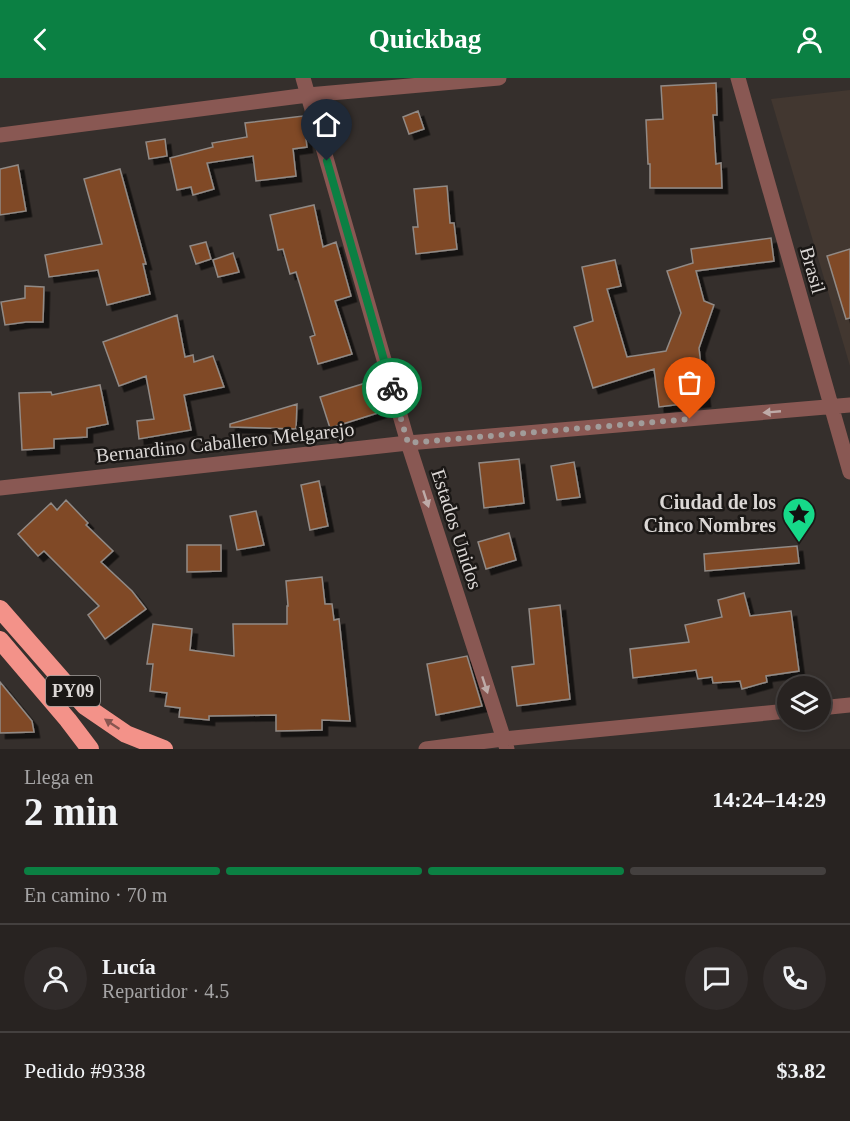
<!DOCTYPE html>
<html lang="es">
<meta charset="utf-8">
<style>
:root{--surface:#282321;--page:#302b2a;--text:#f1f3f6;--muted:#a5a4a5;--line:#44403f;--accent:#0b8043}
body{margin:0;font-family:"Times New Roman",serif;background:var(--page);color:var(--text);height:100vh;display:flex;flex-direction:column;font-size:22px;white-space:nowrap}
*{box-sizing:border-box;margin:0}
p{font-size:20px;color:var(--muted)}
.icon{flex:none;width:33px;height:33px;fill:none;stroke:currentColor;stroke-width:2;stroke-linecap:round;stroke-linejoin:round}
.map{position:relative;height:671px;overflow:hidden}
.panel{display:flex;flex-direction:column;background:var(--surface);flex:1}
.panel>*{flex:none}
.fabs{position:absolute;left:777px;top:598px;display:grid;gap:12px}
.fabs a{display:grid;place-items:center;width:54px;height:54px;border-radius:50%;background:var(--surface);box-shadow:0 3px 9px #0003,0 0 0 2px var(--line);font-size:30px}
.pin{position:absolute;display:grid;place-items:center;width:51px;height:51px;color:#fff;margin:-62px -26px;border-radius:50% 50% 50% 0;rotate:-45deg;box-shadow:0 0 6px #0007}
.pin .icon{rotate:45deg}
.courier{position:absolute;display:grid;place-items:center;width:60px;height:60px;margin:-30px;border:4px solid #0b8043;border-radius:50%;background:#fff;color:#222;box-shadow:0 2px 8px #0007}
.overview em{font-style:normal;font-weight:700}
.overview div{display:flex;flex-direction:column-reverse}
.overview{display:flex;align-items:center;justify-content:space-between;height:102px;padding:0 24px}
h1{font-size:39px;font-weight:700;line-height:45px}
.bar{display:grid;grid-template-columns:repeat(4,1fr);gap:9px 6px;align-content:center;height:72px;padding:0 24px}
.bar i{height:8px;border-radius:4px;background:var(--line)}
.bar .selected{background:var(--accent)}
.bar p{grid-column:span 4}
.line{display:flex;align-items:center;gap:15px;padding:0 24px;border-top:2px solid var(--line)}
.line div{flex:1}
.round{display:grid;place-items:center;flex:none;width:63px;height:63px;border-radius:32px;background:var(--page)}
header{display:flex;justify-content:space-between;align-items:center;height:78px;padding:0 24px;background:var(--accent);color:#fff;font-size:27px;font-weight:700}
.map>svg:first-child{display:block}
.built{fill:#423730}
.building{fill:#804a25;stroke:#918a86;stroke-width:1.5;filter:url(#shadow)}
.lines{fill:none;stroke-linecap:round;stroke-linejoin:round}
.street{stroke:#895853;stroke-width:15}
.highway{stroke:#f39289;stroke-width:18}
.oneway{fill:#beaba8}
.oneway2{fill:#875550}
.done{stroke:#a19c9a;stroke-width:6;stroke-dasharray:0 10.8}
.route{stroke:#0b8043;stroke-width:8}
.labels{text-anchor:middle;stroke-width:5;stroke-linejoin:round;paint-order:stroke}
.shield{fill:#1b1816;stroke:#a19e9c;stroke-width:1.5}
.shield-label{font-size:18px;font-weight:bold;fill:#dbd7d5}
.street-label{font-size:20px;fill:#dbd7d5;stroke:#1b1816}
.poi-label{font-size:20px;font-weight:bold;fill:#dbd7d5;stroke:#1b1816;text-anchor:end}
</style>
<header><svg class="icon" aria-label="back" viewBox="0 0 24 24"><path d="M15 5l-7 7 7 7"/></svg>Quickbag<svg class="icon" aria-label="person" viewBox="0 0 24 24"><circle cx="12" cy="8" r="4"/><path d="M4 21q1-7 8-7t8 7"/></svg></header>
<div class="map">
<svg width="850" height="671" viewBox="0 0 850 671">
<defs>
<filter id="shadow"><feDropShadow dx="5.5" dy="5.5" stdDeviation="0" flood-color="#0009"/></filter>
</defs>
<rect width="100%" height="100%" fill="#352f2c"/>
<path class="built" d="M850,12V288L771,21Z"/>
<path class="building" d="M716,5L717,37H713L716,86L721,85L722,110H650V86H648L646,42L663,41L661,8Z
M418,33L424,51L409,56L403,39Z
M303,38L307,69L293,71L296,98L256,103L253,78L207,85L214,111L193,117L191,109L177,112L170,80L213,69L212,65L247,59L245,45Z
M165,61L167,78L149,81L146,64Z
M18,87L26,133L0,137V91Z
M120,91L146,186H143L150,216L107,227L98,192L49,199L45,177L102,166L84,101Z
M447,108L450,145H454L457,171L416,176L413,149H418L414,111Z
M314,127L323,169L336,164L351,218L335,223L352,276L318,286L310,259L315,257L296,194L290,196L283,171L278,172L270,137Z
M771,160L774,183L696,193L704,223L714,227L699,270L705,323L659,329L654,291L593,310L574,249L593,243L582,189L615,182L621,208L607,211L627,279L666,273L681,235L667,193L693,185L691,171Z
M206,164L211,181L196,186L190,168Z
M850,171V240L846,241L827,178Z
M233,175L239,194L218,199L213,182Z
M25,208L44,209L43,244H26L5,247L1,224L25,220Z
M177,237L185,279L193,277L194,284L213,278L224,309L184,317L191,352L139,361L137,343L154,341L146,298L119,308L103,264Z
M372,303L381,334L330,350L320,319Z
M100,307L108,346L87,350V359L54,361V370L22,372L19,315L51,314L52,317Z
M297,326L296,351L230,349V346Z
M519,381L524,425L484,430L479,385Z
M574,384L580,419L557,422L551,388Z
M319,403L328,448L310,452L301,407Z
M66,422L88,445L86,447L113,473L101,484L132,513L146,531L105,561L88,537L99,528L44,473L38,478L18,456L51,425L57,432Z
M256,433L264,467L237,472L230,438Z
M509,455L516,482L486,491L478,464Z
M187,467H221V493L187,494Z
M797,468L799,485L705,493L704,476Z
M322,499L325,526H332L334,542L339,541L350,643L322,642V652L276,653V637L209,638V642L179,639L180,630L165,628L167,615L150,613L153,586H147L153,546L192,551L190,572L234,578L233,546H287V528H288L286,503Z
M744,515L750,538L791,533L799,593L766,598L767,604L742,611L740,603L713,605L712,599L698,601L696,592L633,600L630,571L689,564L685,547L722,539L718,522Z
M560,527L570,621L517,628L512,589L534,586L529,531Z
M467,578L482,628L436,637L427,586Z
M0,604L32,643L34,654L0,655Z"/>
<g class="lines">
<path class="street" d="M303,0L408,365L507,671
M738,0L850,394
M0,57L308,17L499,0
M0,410L408,365L850,327
M820,630L850,627
M426,671L503,661L788,633"/>
<path class="highway" d="M0,531L85,628L126,656L164,671
M0,562L68,642L90,671"/>
</g>
<defs><path id="oneway-solid" d="M-6-.8H1V-3.2L6.5 0L1 3.2V.8H-6Z" transform="scale(1.5)"/></defs>
<g class="oneway">
<use href="#oneway-solid" transform="translate(772 334) rotate(175)"/>
<use href="#oneway-solid" transform="translate(426 421) rotate(72)"/>
<use href="#oneway-solid" transform="translate(485 607) rotate(72)"/>
</g>
<use class="oneway2" href="#oneway-solid" transform="translate(112 646) rotate(-146)"/>
<g class="lines">
<path class="done" d="M392,310L408,365L690,341"/>
<path class="route" d="M327,83L392,310"/>
</g>
<defs>
<symbol id="sight-pin" viewBox="-11 -11 22 30"><path d="M0 17L-7.5 6A9.5 9.5 0 1 1 7.5 6Z" fill="#16d989" stroke="#1b1816"/><path d="M0-6L1.8-2.2L6-1.7L2.9 1.2L3.7 5.4L0 3.3L-3.7 5.4L-2.9 1.2L-6-1.7L-1.8-2.2Z" fill="#111"/></symbol>
</defs>
<g fill-rule="evenodd">
<use href="#sight-pin" x="780" y="417" width="38" height="52"/>
</g>
<g class="labels">
<rect class="shield" x="46" y="598" width="54" height="30" rx="4.5"/>
<g class="shield-label">
<text x="73" y="619">PY09</text>
</g>
<g class="street-label">
<text transform="translate(813 192) rotate(74)" y="7">Brasil</text>
<text transform="translate(225 364) rotate(-6)" y="7">Bernardino Caballero Melgarejo</text>
<text transform="translate(457 451) rotate(72)" y="7">Estados Unidos</text>
</g>
<g class="poi-label">
<text x="776" y="431">Ciudad de los<tspan x="776" dy="23">Cinco Nombres</tspan></text>
</g>
</g>
</svg>
<div class="fabs">
<a><svg class="icon" aria-label="layers" viewBox="0 0 24 24"><path d="M12 4l9 5-9 5-9-5zM3 14l9 5 9-5"/></svg></a>
</div>
<div class="pin" style="left:690px;top:341px;background:#ea580c"><svg class="icon" aria-label="bag" viewBox="0 0 24 24"><path d="M5 8h14l-1 12H6zM9 8a3 3 0 0 1 6 0"/></svg></div>
<div class="pin" style="left:327px;top:83px;background:#1f2937"><svg class="icon" aria-label="home" viewBox="0 0 24 24"><path d="M3 11l9-7 9 7M6 9v11h12V9"/></svg></div>
<div class="courier" style="left:392px;top:310px"><svg class="icon" aria-label="bike" viewBox="0 0 24 24"><circle cx="6" cy="16" r="4"/><circle cx="18" cy="16" r="4"/><path d="M6 16l4-8h5l3 8M10 8l3 8H6M13 5h3"/></svg></div>
</div>
<section class="panel">
<div class="overview"><div><h1>2 min</h1><p>Llega en</p></div><em>14:24–14:29</em></div>
<div class="bar"><i class="selected"></i><i class="selected"></i><i class="selected"></i><i></i><p>En camino · 70 m</p></div>
<div class="line" style="height:108px"><a class="round"><svg class="icon" aria-label="person" viewBox="0 0 24 24"><circle cx="12" cy="8" r="4"/><path d="M4 21q1-7 8-7t8 7"/></svg></a><div><b>Lucía</b><p>Repartidor · 4.5</p></div><a class="round"><svg class="icon" aria-label="chat" viewBox="0 0 24 24"><path d="M4 5h16v11H9l-5 4z"/></svg></a><a class="round"><svg class="icon" aria-label="phone" viewBox="0 0 24 24"><path d="M5 4h4l2 5-3 2q2 4 5 5l2-3 5 2v4C11 20 4 13 5 4z"/></svg></a></div>
<div class="line" style="height:78px"><div>Pedido #9338</div><b>$3.82</b></div>
</section>
